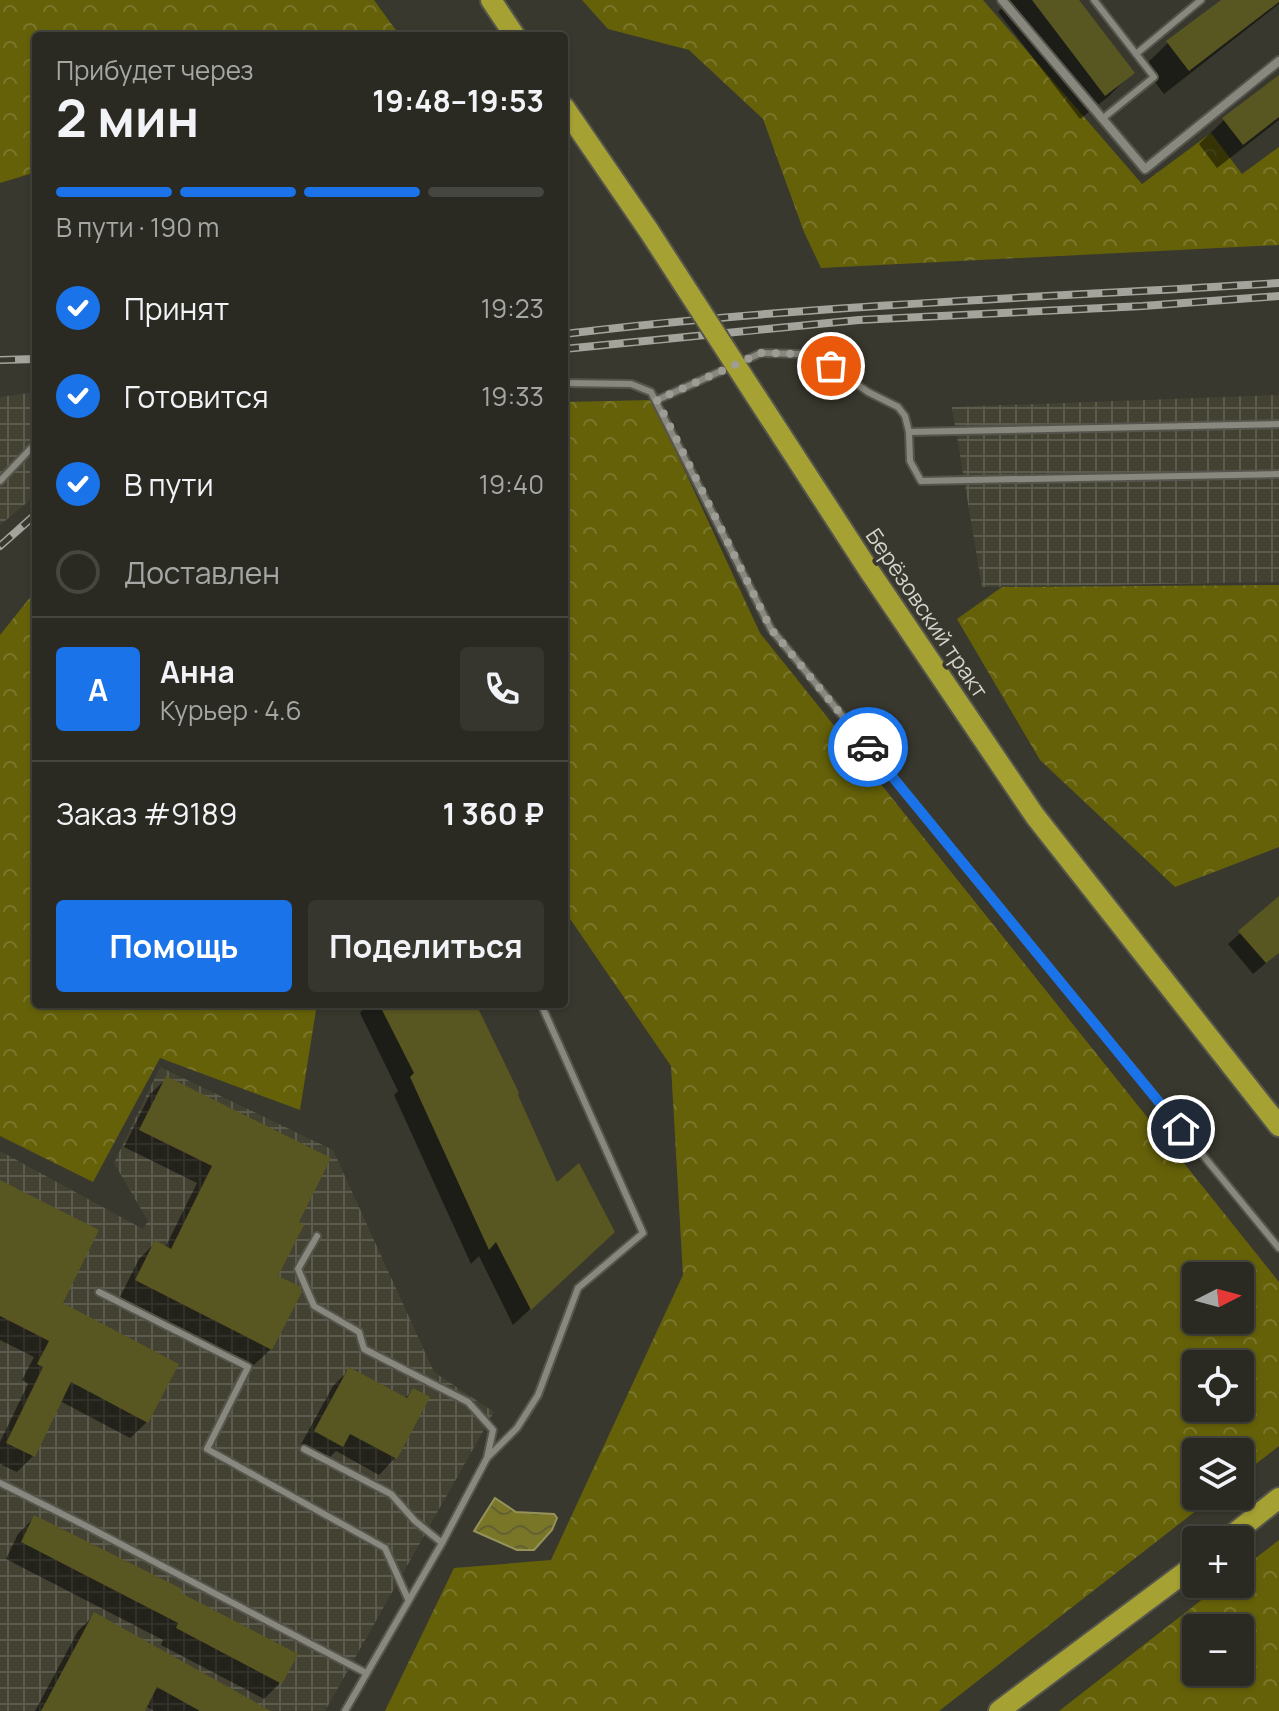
<!DOCTYPE html>
<html lang="ru">
<meta charset="utf-8">
<style>
:root{--surface:#2a2a22;--page:#36362f;--text:#f1f3f6;--muted:#a5a7a5;--line:#464640;--accent:#1a73e8}
body{margin:0;font-family:Manrope,sans-serif;background:var(--page);color:var(--text);height:100vh;display:flex;flex-direction:column;font-size:30px;white-space:nowrap}
*{box-sizing:border-box;margin:0}
p{font-size:26px;color:var(--muted)}
.icon{flex:none;width:44px;height:44px;fill:none;stroke:currentColor;stroke-width:2;stroke-linecap:round;stroke-linejoin:round}
.map{position:relative;flex:1;overflow:hidden}
.drawer{position:absolute;left:32px;top:32px;width:536px;height:976px;display:flex;flex-direction:column;background:var(--surface);border-radius:8px;box-shadow:0 2px 6px #0004,0 0 0 2px var(--line)}
.drawer>*{flex:none}
.needle{width:52px;rotate:84deg}
.controls{position:absolute;left:1182px;top:1262px;display:grid;gap:16px}
.controls a{display:grid;place-items:center;width:72px;height:72px;border-radius:8px;background:var(--surface);box-shadow:0 2px 6px #0004,0 0 0 2px var(--line);font-size:40px}
.pin{position:absolute;display:grid;place-items:center;width:68px;height:68px;color:#fff;margin:-34px;border:4px solid #fff;border-radius:50%;box-shadow:0 2px 8px #0007}
.courier{position:absolute;display:grid;place-items:center;width:80px;height:80px;margin:-40px;border:6px solid #1a73e8;border-radius:50%;background:#fff;color:#222;box-shadow:0 2px 10px #0007}
.head em{font-style:normal;font-weight:700}
.head div{display:flex;flex-direction:column-reverse}
.head{display:flex;align-items:center;justify-content:space-between;height:136px;padding:0 24px}
h1{font-size:52px;font-weight:700;line-height:60px}
.bar{display:grid;grid-template-columns:repeat(4,1fr);gap:12px 8px;align-content:center;height:96px;padding:0 24px}
.bar i{height:10px;border-radius:6px;background:var(--line)}
.bar .active{background:var(--accent)}
.bar p{grid-column:span 4}
.line{display:flex;align-items:center;gap:20px;padding:0 24px;border-top:2px solid var(--line)}
.line div{flex:1}
.round{display:grid;place-items:center;flex:none;width:84px;height:84px;border-radius:8px;background:var(--page)}
ol{padding:0 24px;list-style:none}
li{display:flex;align-items:center;gap:24px;height:88px}
li p{margin-inline-start:auto}
li .icon{padding:8px;border-radius:50%;background:var(--accent);color:#fff;stroke-width:4}
li:last-child{color:var(--muted)}
li i{width:44px;height:44px;border:4px solid var(--line);border-radius:50%}
.cta{display:flex;gap:16px;margin-top:auto;padding:16px 24px}
.cta a{flex:1;height:92px;border-radius:8px;background:var(--accent);color:#fff;font-size:32px;font-weight:700;line-height:92px;text-align:center}
.cta a+a{background:var(--page);color:var(--text)}
.map>svg:first-child{display:block}
.industrial{fill:url(#industrial-grid)}
.forest{fill:url(#forest-crowns);fill-rule:evenodd}
.water{fill:url(#water-waves);stroke:#95925a;stroke-width:2}
.shadow{fill:#0007}
.building{fill:#595721}
.lines{fill:none;stroke-linecap:round;stroke-linejoin:round}
.service-casing{stroke:#55554d;stroke-width:10}
.minor-casing{stroke:#55554d;stroke-width:12}
.primary-casing{stroke:#55554d;stroke-width:24}
.service{stroke:#88887e;stroke-width:6}
.minor{stroke:#88887e;stroke-width:8}
.primary{stroke:#a5a133;stroke-width:20}
.rail-casing{stroke:#a4a49d;stroke-width:8}
.rail{stroke:#38382e;stroke-width:5;stroke-dasharray:15;stroke-linecap:butt}
.primary-bridge-casing{stroke:#55554d;stroke-width:24;stroke-linecap:butt}
.primary-bridge{stroke:#a5a133;stroke-width:20}
.done{stroke:#9d9d96;stroke-width:8;stroke-dasharray:0 14.4}
.route{stroke:#1a73e8;stroke-width:10}
.labels{text-anchor:middle;stroke-width:7;stroke-linejoin:round;paint-order:stroke}
.street-label{font-size:22px;fill:#d4d4ce;stroke:#38382e}
</style>
<div class="map">
<svg width="1279" height="1711" viewBox="0 0 1279 1711">
<defs>
<pattern id="industrial-grid" width="8" height="8" patternUnits="userSpaceOnUse" patternTransform="scale(2)"><rect width="8" height="8" fill="#424132"/><path d="M0 4h8M4 0v8" fill="none" stroke="#5c5c4e"/></pattern>
<pattern id="forest-crowns" width="20" height="18" patternUnits="userSpaceOnUse" patternTransform="scale(2)"><rect width="20" height="18" fill="#656109"/><path d="M2 6a3 3 0 1 1 6 0M12 15a3 3 0 1 1 6 0" fill="none" stroke="#7a772c"/></pattern>
<pattern id="water-waves" width="16" height="10" patternUnits="userSpaceOnUse" patternTransform="scale(2)"><rect width="16" height="10" fill="#7a7628"/><path d="M0 5q4-4 8 0t8 0" fill="none" stroke="#636031"/></pattern>
</defs>
<rect width="100%" height="100%" fill="#38382e"/>
<path class="industrial" d="M36,392V495L0,525V397Z
M1279,395V582L982,587L952,407Z
M160,1067L333,1150L434,1372L494,1412L325,1711H0V1151L143,1229L148,1221L114,1163Z"/>
<path class="forest" d="M0,0H374L400,36H36V172L0,183Z
M582,0H983L1142,184L1211,133L1242,174L1279,147V245L821,268L804,232L763,119L689,50L608,29Z
M652,400L760,633L1279,1282V1446L1240,1476V1452H1196V1496H1215L939,1711H385L454,1568L551,1560L683,1275L671,1066L564,910V402ZM1196,1276H1240V1320H1196ZM1196,1364H1240V1408H1196Z
M1279,585V847L1175,887L1040,760L957,619L1002,587Z
M36,590V1004H317L300,1110L160,1058L93,1182L0,1136V635Z
M1279,1540V1711H1059L1222,1584H1240V1570ZM1240,1628V1672H1196V1628Z"/>
<path class="water" d="M495,1498L516,1512L554,1514L557,1518L552,1530L534,1550H517L474,1531Z"/>
<path class="shadow" d="M1010,0H1077L1132,73L1108,97L1080,119L998,12Z
M1224,0H1279V4L1164,94L1143,67L1168,43Z
M1279,77V120L1217,168L1199,144L1224,120Z
M1279,899V952L1253,974L1228,944Z
M368,1004H478L476,1007L556,1185L596,1248L513,1325L479,1256L471,1264L394,1095L398,1091L360,1013Z
M167,1078L296,1223L276,1276L271,1349L254,1365L120,1297L139,1259L155,1243L165,1248L197,1183L124,1147L150,1094Z
M0,1182L60,1303L147,1422L130,1438L60,1401L33,1456L17,1472L0,1464V1442L28,1384L22,1380L34,1357L0,1340Z
M350,1369L404,1399L413,1390L428,1398L395,1458L379,1475L336,1451L325,1462L299,1448L333,1386Z
M34,1518L178,1594L280,1683L264,1699L161,1645L163,1640L6,1559L18,1534Z
M94,1615L267,1711H154L145,1706L142,1711H35L78,1631Z"/>
<path class="building" d="M1032,0H1079L1135,73L1105,96Z
M1221,0H1279V2L1189,71L1166,41Z
M1279,75V117L1243,145L1222,118Z
M1279,896V953L1266,963L1238,931Z
M379,1004H476L519,1093L518,1095L557,1182L579,1163L615,1232L531,1310L496,1242L489,1250L410,1077L414,1073Z
M166,1076L331,1158L299,1222L304,1225L278,1276L299,1286L302,1292L272,1350L135,1280L155,1240L171,1249L212,1166L139,1130Z
M0,1180L99,1230L63,1303L179,1364L148,1423L71,1382L35,1457L6,1443L43,1367L37,1364L49,1341L0,1316Z
M349,1367L407,1398L413,1388L430,1397L397,1459L350,1434L343,1447L314,1431Z
M34,1515L182,1589L181,1593L298,1654L282,1684L176,1628L178,1623L21,1542Z
M94,1612L169,1654L271,1711H200L157,1687L145,1711H41Z"/>
<g class="lines">
<defs>
<path id="service" d="M1094,0L1154,77L1102,119
M1136,54L1201,0
M564,383L631,384L651,392L771,629L1279,1248
M657,400L761,353L802,354L831,366L868,392L898,407L905,416L909,432
M1279,424L909,432L910,461L921,481L1279,474
M0,481L36,443
M317,1236L298,1269L314,1306L359,1332L364,1349L468,1402L493,1430L487,1458L442,1543
M99,1292L248,1367L207,1449L385,1548L408,1599
M304,1449L391,1494L415,1521L442,1543L345,1711
M487,1458L517,1428L538,1395L578,1288L643,1233L541,1004
M0,1483L88,1527L366,1673"/>
<path id="minor" d="M1002,0L1145,169L1279,61"/>
<path id="primary" d="M491,0L515,36
M564,107L649,231
M757,398L870,572L1035,816L1279,1126
M1226,1540L1279,1498
M999,1711L1196,1564"/>
</defs>
<use href="#service" class="service-casing"/>
<use href="#minor" class="minor-casing"/>
<use href="#primary" class="primary-casing"/>
<use href="#service" class="service"/>
<use href="#minor" class="minor"/>
<use href="#primary" class="primary"/>
<defs>
<path id="rail" d="M564,334C802,305 1040,298 1279,283
M564,349L859,320L1143,306L1279,296
M0,360L36,359
M0,546L36,514"/>
</defs>
<use href="#rail" class="rail-casing"/>
<use href="#rail" class="rail"/>
<defs>
<path id="primary-bridge" d="M649,231L757,398"/>
</defs>
<use href="#primary-bridge" class="primary-bridge-casing"/>
<use href="#primary-bridge" class="primary-bridge"/>
</g>
<g class="lines">
<path class="done" d="M831,366L802,354L761,353L657,400L771,629L868,747"/>
<path class="route" d="M868,747L1181,1129"/>
</g>
<g class="labels">
<g class="street-label">
<text transform="translate(927 613) rotate(56)" y="8">Берёзовский тракт</text>
</g>
</g>
</svg>
<div class="controls">
<a><svg class="needle" viewBox="-14 -14 28 28"><path d="M0-13l5 13h-10z" fill="#e53935"/><path d="M0 13l5-13h-10z" fill="#a5a7a5"/></svg></a>
<a><svg class="icon" aria-label="locate" viewBox="0 0 24 24"><circle cx="12" cy="12" r="6"/><path d="M12 2v4M12 18v4M2 12h4M18 12h4"/></svg></a>
<a><svg class="icon" aria-label="layers" viewBox="0 0 24 24"><path d="M12 4l9 5-9 5-9-5zM3 14l9 5 9-5"/></svg></a>
<a>+</a>
<a>−</a>
</div>
<div class="pin" style="left:831px;top:366px;background:#ea580c"><svg class="icon" aria-label="bag" viewBox="0 0 24 24"><path d="M5 8h14l-1 12H6zM9 8a3 3 0 0 1 6 0"/></svg></div>
<div class="pin" style="left:1181px;top:1129px;background:#1f2937"><svg class="icon" aria-label="home" viewBox="0 0 24 24"><path d="M3 11l9-7 9 7M6 9v11h12V9"/></svg></div>
<div class="courier" style="left:868px;top:747px"><svg class="icon" aria-label="car" viewBox="0 0 24 24"><path d="M5 17H2v-5l4-1 3-4h7l3 4 3 1v5h-3M9 17h6M6 11h13"/><circle cx="7" cy="17" r="2"/><circle cx="17" cy="17" r="2"/></svg></div>
<section class="drawer">
<div class="head"><div><h1>2 мин</h1><p>Прибудет через</p></div><em>19:48–19:53</em></div>
<div class="bar"><i class="active"></i><i class="active"></i><i class="active"></i><i></i><p>В пути · 190 m</p></div>
<ol>
<li><svg class="icon" aria-label="check" viewBox="0 0 24 24"><path d="M5 12l5 5 9-10"/></svg>Принят<p>19:23</p></li>
<li><svg class="icon" aria-label="check" viewBox="0 0 24 24"><path d="M5 12l5 5 9-10"/></svg>Готовится<p>19:33</p></li>
<li><svg class="icon" aria-label="check" viewBox="0 0 24 24"><path d="M5 12l5 5 9-10"/></svg>В пути<p>19:40</p></li>
<li><i></i>Доставлен</li>
</ol>
<div class="line" style="height:144px"><b class="round" style="background:var(--accent);color:#fff">А</b><div><b>Анна</b><p>Курьер · 4.6</p></div><a class="round"><svg class="icon" aria-label="phone" viewBox="0 0 24 24"><path d="M5 4h4l2 5-3 2q2 4 5 5l2-3 5 2v4C11 20 4 13 5 4z"/></svg></a></div>
<div class="line" style="height:104px"><div>Заказ #9189</div><b>1 360 ₽</b></div>
<div class="cta"><a>Помощь</a><a>Поделиться</a></div>
</section>
</div>
